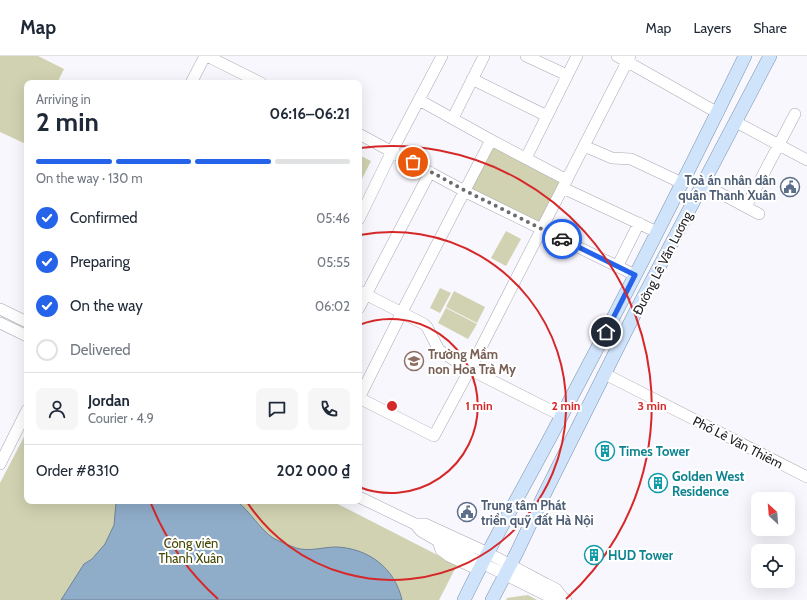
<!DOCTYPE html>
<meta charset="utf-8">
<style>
:root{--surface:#fff;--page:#f6f6f7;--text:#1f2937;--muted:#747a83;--line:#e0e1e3;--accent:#2563eb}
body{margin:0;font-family:Cabin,sans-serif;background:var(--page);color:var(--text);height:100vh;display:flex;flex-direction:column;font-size:15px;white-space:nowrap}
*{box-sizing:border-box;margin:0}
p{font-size:13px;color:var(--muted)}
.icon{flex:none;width:22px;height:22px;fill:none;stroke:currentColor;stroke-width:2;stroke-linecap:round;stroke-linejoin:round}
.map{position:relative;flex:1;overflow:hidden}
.panel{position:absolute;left:24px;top:24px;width:338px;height:424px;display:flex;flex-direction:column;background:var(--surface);border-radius:8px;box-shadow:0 4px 16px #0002}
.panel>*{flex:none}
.needle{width:26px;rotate:334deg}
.fabs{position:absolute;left:751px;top:436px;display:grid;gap:8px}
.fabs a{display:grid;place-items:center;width:44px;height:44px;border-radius:8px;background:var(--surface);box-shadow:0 4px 16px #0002;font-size:20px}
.pin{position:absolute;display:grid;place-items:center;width:34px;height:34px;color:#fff;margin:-17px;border:2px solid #fff;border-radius:50%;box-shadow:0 1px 4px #0007}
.courier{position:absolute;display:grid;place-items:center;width:40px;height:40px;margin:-20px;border:3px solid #2563eb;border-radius:50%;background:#fff;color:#222;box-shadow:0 1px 5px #0007}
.overview em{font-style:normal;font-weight:700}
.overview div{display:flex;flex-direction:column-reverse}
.overview{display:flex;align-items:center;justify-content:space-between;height:68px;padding:0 12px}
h1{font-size:26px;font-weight:700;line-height:30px}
.bar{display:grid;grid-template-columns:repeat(4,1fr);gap:6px 4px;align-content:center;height:48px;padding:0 12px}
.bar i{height:5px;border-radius:3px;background:var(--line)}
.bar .active{background:var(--accent)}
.bar p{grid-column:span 4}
.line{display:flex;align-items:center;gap:10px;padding:0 12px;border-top:1px solid var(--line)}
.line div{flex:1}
.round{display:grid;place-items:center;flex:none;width:42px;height:42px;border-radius:8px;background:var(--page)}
ol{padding:0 12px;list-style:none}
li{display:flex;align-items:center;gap:12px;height:44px}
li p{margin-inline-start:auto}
li .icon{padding:4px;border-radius:50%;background:var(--accent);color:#fff;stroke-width:4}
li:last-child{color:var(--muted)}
li i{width:22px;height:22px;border:2px solid var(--line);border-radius:50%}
header{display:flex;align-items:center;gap:24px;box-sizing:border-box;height:56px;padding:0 20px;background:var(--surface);border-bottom:1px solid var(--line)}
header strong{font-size:19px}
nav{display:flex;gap:22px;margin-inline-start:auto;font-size:14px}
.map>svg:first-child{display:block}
.green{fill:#d0d2b1}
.water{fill:#8facc9;stroke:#6e8298}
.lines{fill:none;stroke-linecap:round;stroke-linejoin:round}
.minor-casing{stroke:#aaa8b2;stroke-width:12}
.major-casing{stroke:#7d93ae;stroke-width:14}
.minor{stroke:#fff;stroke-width:11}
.major{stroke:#cfe3fb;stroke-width:13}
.done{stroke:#6c6b70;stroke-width:4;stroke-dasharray:0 7.2}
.route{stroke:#2563eb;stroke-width:5}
.ring{fill:none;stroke:#d62828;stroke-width:2}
.labels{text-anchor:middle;stroke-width:4;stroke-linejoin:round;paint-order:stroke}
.service-label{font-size:13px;font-weight:bold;fill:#4e5e75;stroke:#fff;text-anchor:end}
.street-label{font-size:13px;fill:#212024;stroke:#fff}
.education-label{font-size:13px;font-weight:bold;fill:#785e54;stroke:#fff;text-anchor:start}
.culture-label{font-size:13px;font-weight:bold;fill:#0d838f;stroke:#fff;text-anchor:start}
.park-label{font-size:13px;fill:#444601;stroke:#fff}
.centre{fill:#d62828;stroke:#fff;stroke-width:2}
.ring-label{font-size:12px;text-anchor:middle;font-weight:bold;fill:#d62828;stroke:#fff;stroke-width:4;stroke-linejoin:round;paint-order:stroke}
</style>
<header>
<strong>Map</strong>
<nav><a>Map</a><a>Layers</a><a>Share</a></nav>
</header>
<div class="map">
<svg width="807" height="544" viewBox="0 0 807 544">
<rect width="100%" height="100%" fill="#f8f7fd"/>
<path class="green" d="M0,0H38L64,13L57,27H27V86L26,88L0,76Z
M491,84L567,124L541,174L464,134Z
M359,99L371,105L359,129Z
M506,175L521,183L506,210L491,202Z
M440,232L451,237L440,257L430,252Z
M454,235L485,251L477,267L446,251Z
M446,252L477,268L468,283L438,267Z
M27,375V445H332L457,509L439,544H0V427Z
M528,539L537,544H506L507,542Z"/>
<path class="water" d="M118,445H237C250,456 261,474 273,482C280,486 289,489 296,492C309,496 323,491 336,491C368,492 395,512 402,544H61L84,508L92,503L105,488L114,469L116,447Z"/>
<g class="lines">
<defs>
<path id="minor" d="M207,0L261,27
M526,0L567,19
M617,0L718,57
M472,23L547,60
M191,27L205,0
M419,44L491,84L567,124
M453,62L484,0
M736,66L807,104
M359,78L470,138L635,219
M584,90L612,102L631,103L682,127
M526,102L577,0
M703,128L759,158
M563,132L657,176
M746,151L795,58
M359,163L392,95L442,0
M617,211L639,167
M359,235L424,268L427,271L439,294L463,310L562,360
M359,252L430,116
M0,253L27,266
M0,267L27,280
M605,318L807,421
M359,342L434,380L470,313L630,0
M359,342L405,250L491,84
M0,408L27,354
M359,441L415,468L421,475L438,485L552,542H563L566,544
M415,468H425L488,497L546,528L556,533L563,542
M438,485L441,494L449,500L479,514"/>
<path id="major" d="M464,544C494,481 530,421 562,359C625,241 686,121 745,0
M492,544L517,496L544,439L637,253L770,0"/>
</defs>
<use href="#minor" class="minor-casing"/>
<use href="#major" class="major-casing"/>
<use href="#minor" class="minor"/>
<use href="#major" class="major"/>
</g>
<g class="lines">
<path class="done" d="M413,106L464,134L562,183"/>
<path class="route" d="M562,183L635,219L606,276"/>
</g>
<g class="ring">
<path d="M359 269A87 87 0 1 1 359 431"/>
<path d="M360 179A174 174 0 1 1 247 446"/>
<path d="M218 543A260 260 0 0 1 150 445M360 92A260 260 0 0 1 566 543"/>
</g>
<defs>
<symbol id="civic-ring" viewBox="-11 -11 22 22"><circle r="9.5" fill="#fff" stroke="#5c6f8a" stroke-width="1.5"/><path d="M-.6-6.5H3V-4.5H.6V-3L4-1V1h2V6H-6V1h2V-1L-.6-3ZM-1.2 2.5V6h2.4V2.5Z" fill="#5c6f8a"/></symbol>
<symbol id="school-ring" viewBox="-11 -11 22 22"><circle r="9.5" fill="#fff" stroke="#8d6e63" stroke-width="1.5"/><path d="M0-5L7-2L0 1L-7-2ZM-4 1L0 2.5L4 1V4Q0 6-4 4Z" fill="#8d6e63"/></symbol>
<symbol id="building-ring" viewBox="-11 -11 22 22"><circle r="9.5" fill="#fff" stroke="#0f9aa8" stroke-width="1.5"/><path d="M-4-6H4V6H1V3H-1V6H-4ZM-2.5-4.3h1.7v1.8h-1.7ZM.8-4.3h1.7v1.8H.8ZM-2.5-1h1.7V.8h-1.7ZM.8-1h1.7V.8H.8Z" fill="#0f9aa8"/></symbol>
</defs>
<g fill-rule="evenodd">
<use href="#civic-ring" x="779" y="120" width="22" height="22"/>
<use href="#school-ring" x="403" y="294" width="22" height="22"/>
<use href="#building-ring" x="594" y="384" width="22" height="22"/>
<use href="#building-ring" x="647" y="416" width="22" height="22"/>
<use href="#civic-ring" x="456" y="445" width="22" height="22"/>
<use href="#building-ring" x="583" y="488" width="22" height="22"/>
</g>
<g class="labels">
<g class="service-label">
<text x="776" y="129">Toà án nhân dân<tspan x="776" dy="15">quận Thanh Xuân</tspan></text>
<text x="481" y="454" text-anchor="start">Trung tâm Phát<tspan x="481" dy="15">triển quỹ đất Hà Nội</tspan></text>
</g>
<g class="street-label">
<text transform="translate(662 207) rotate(-63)" y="5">Đường Lê Văn Lương</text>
<text transform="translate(738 386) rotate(27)" y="5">Phố Lê Văn Thiêm</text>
</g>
<g class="education-label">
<text x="428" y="303">Trường Mầm<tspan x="428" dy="15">non Hoa Trà My</tspan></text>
</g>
<g class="culture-label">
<text x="619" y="400">Times Tower</text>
<text x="672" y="425">Golden West<tspan x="672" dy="15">Residence</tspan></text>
<text x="608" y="504">HUD Tower</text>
</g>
<g class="park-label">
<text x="191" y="492">Công viên<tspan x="191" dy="15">Thanh Xuân</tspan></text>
</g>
</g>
<circle cx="392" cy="350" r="6" class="centre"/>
<g class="ring-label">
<text x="479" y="354">1 min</text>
<text x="566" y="354">2 min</text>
<text x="652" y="354">3 min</text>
</g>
</svg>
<div class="fabs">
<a><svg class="needle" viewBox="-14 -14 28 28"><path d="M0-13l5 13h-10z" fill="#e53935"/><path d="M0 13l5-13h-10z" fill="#747a83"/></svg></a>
<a><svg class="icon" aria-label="locate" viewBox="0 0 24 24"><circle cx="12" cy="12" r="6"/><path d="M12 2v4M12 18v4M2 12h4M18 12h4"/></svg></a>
</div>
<div class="pin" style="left:413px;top:106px;background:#ea580c"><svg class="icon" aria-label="bag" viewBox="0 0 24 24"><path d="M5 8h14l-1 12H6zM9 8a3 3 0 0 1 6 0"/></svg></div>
<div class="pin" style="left:606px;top:276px;background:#1f2937"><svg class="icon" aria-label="home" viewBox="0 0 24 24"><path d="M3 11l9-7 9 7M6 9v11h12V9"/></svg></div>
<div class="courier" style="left:562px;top:183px"><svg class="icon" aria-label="car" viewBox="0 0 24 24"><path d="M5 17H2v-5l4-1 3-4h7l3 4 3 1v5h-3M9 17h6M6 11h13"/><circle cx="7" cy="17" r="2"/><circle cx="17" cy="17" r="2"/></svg></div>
<section class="panel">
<div class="overview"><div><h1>2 min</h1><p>Arriving in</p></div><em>06:16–06:21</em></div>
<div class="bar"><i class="active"></i><i class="active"></i><i class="active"></i><i></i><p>On the way · 130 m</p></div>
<ol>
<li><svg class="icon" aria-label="check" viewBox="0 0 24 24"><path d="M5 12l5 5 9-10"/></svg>Confirmed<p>05:46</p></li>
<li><svg class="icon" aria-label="check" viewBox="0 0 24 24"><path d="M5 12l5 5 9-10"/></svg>Preparing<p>05:55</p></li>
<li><svg class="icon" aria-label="check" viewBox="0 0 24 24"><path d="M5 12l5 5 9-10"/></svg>On the way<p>06:02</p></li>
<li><i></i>Delivered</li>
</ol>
<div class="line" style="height:72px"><a class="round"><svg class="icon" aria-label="person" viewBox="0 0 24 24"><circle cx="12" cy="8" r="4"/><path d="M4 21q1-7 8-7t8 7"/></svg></a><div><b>Jordan</b><p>Courier · 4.9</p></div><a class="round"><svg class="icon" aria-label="chat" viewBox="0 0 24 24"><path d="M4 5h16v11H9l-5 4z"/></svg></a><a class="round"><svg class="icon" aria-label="phone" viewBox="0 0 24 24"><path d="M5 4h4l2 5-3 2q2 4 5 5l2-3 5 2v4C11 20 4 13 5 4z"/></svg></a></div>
<div class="line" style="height:52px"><div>Order #8310</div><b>202 000 ₫</b></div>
</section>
</div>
